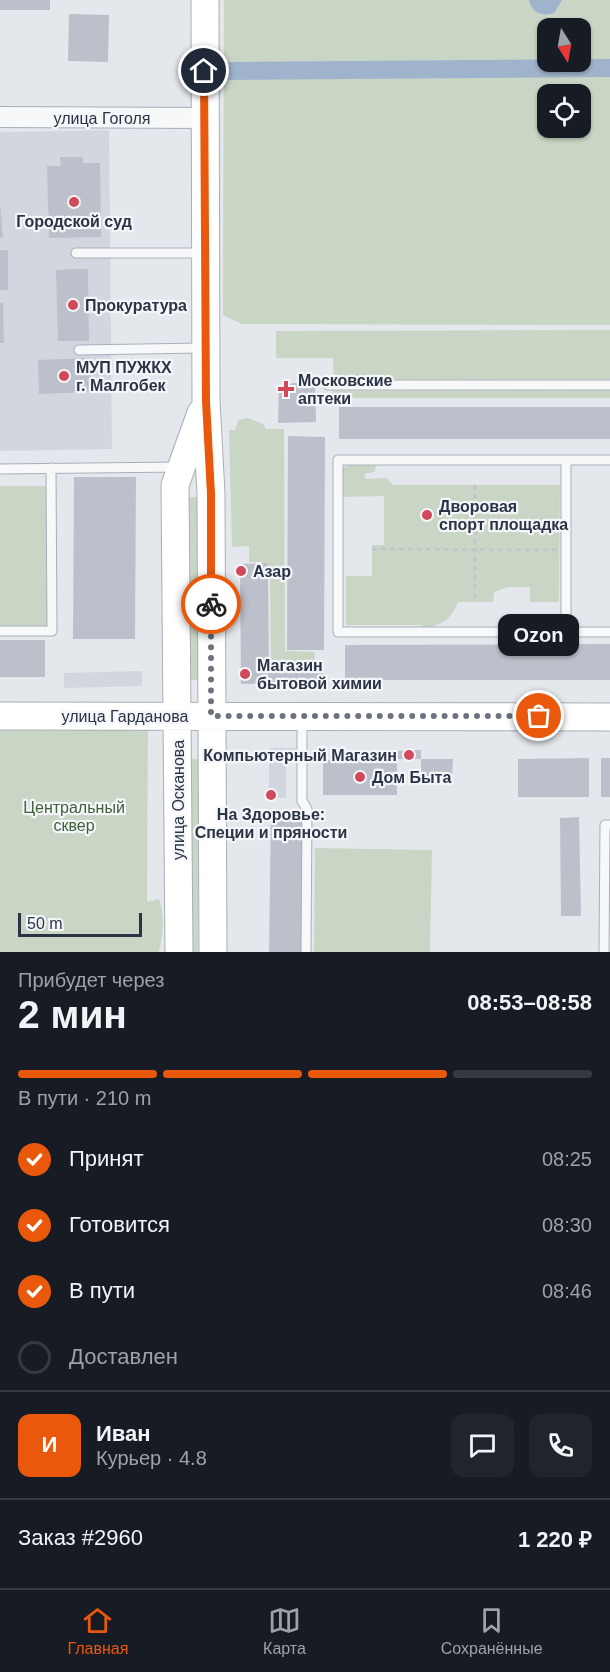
<!DOCTYPE html>
<html lang="ru">
<meta charset="utf-8">
<style>
:root{--surface:#171b24;--page:#20242c;--text:#f1f3f6;--muted:#9ea1a6;--line:#363941;--accent:#ea580c}
body{margin:0;font-family:Helvetica,sans-serif;background:var(--page);color:var(--text);height:100vh;display:flex;flex-direction:column;font-size:22px;white-space:nowrap}
*{box-sizing:border-box;margin:0}
p{font-size:20px;color:var(--muted)}
.icon{flex:none;width:33px;height:33px;fill:none;stroke:currentColor;stroke-width:2;stroke-linecap:round;stroke-linejoin:round}
.map{position:relative;height:952px;overflow:hidden}
.details{display:flex;flex-direction:column;background:var(--surface);flex:1}
.details>*{flex:none}
.needle{width:39px;rotate:169deg}
.buttons{position:absolute;left:537px;top:18px;display:grid;gap:12px}
.buttons a{display:grid;place-items:center;width:54px;height:54px;border-radius:12px;background:var(--surface);box-shadow:0 2px 4px #0004;font-size:30px}
.scale{position:absolute;left:18px;bottom:15px;width:124px;box-sizing:border-box;padding-left:6px;border:3px solid #2b3445;border-top:0;font-size:16px;line-height:21px;white-space:nowrap;color:#2b3445;-webkit-text-stroke:4px #f4f6f9;paint-order:stroke}
.pin{position:absolute;display:grid;place-items:center;width:51px;height:51px;color:#fff;margin:-26px;border:3px solid #fff;border-radius:50%;box-shadow:0 2px 6px #0007}
.courier{position:absolute;display:grid;place-items:center;width:60px;height:60px;margin:-30px;border:4px solid #ea580c;border-radius:50%;background:#fff;color:#222;box-shadow:0 2px 8px #0007}
.bubble{position:absolute;height:42px;border-radius:12px;background:var(--surface);box-shadow:0 2px 4px #0004;font-size:20px;font-weight:700;line-height:42px;text-align:center}
.head em{font-style:normal;font-weight:700}
.head div{display:flex;flex-direction:column-reverse}
.head{display:flex;align-items:center;justify-content:space-between;height:102px;padding:0 18px}
h1{font-size:39px;font-weight:700;line-height:45px}
.bar{display:grid;grid-template-columns:repeat(4,1fr);gap:9px 6px;align-content:center;height:72px;padding:0 18px}
.bar i{height:8px;border-radius:4px;background:var(--line)}
.bar .on{background:var(--accent)}
.bar p{grid-column:span 4}
.line{display:flex;align-items:center;gap:15px;padding:0 18px;border-top:2px solid var(--line)}
.line div{flex:1}
.round{display:grid;place-items:center;flex:none;width:63px;height:63px;border-radius:12px;background:var(--page)}
ol{padding:0 18px;list-style:none}
li{display:flex;align-items:center;gap:18px;height:66px}
li p{margin-inline-start:auto}
li .icon{padding:6px;border-radius:50%;background:var(--accent);color:#fff;stroke-width:4}
li:last-child{color:var(--muted)}
li i{width:33px;height:33px;border:3px solid var(--line);border-radius:50%}
.menu{display:flex;justify-content:space-around;align-items:center;height:84px;border-top:2px solid var(--line);background:var(--surface);font-size:16px;color:var(--muted)}
.menu a{display:grid;justify-items:center;gap:3px}
.menu .on{color:var(--accent)}
.map>svg:first-child{display:block}
.built{fill:#d2d6de}
.green{fill:#c9d6c5;fill-rule:evenodd}
.water{fill:#9fb4cc}
.lines{fill:none;stroke-linecap:round;stroke-linejoin:round}
.canal{stroke:#9fb4cc;stroke-width:18}
.building{fill:#bbc0ca}
.lane-casing{stroke:#a9aeb7;stroke-width:11}
.street-casing{stroke:#a9aeb7;stroke-width:22}
.secondary-casing{stroke:#a9aeb7;stroke-width:29}
.path{stroke:#c2c5cb;stroke-width:3;stroke-dasharray:4.5 4.5;stroke-linecap:butt}
.lane{stroke:#f7f8fa;stroke-width:9}
.street{stroke:#f7f8fa;stroke-width:20}
.secondary{stroke:#fff;stroke-width:27}
.done{stroke:#6c737f;stroke-width:6;stroke-dasharray:0 10.8}
.route{stroke:#ea580c;stroke-width:8}
.poi-dot{fill:#d1495b;stroke:#f4f6f9;stroke-width:2}
.labels{text-anchor:middle;stroke-width:4.5;stroke-linejoin:round;paint-order:stroke}
.street-label{font-size:16px;fill:#2b3445;stroke:#f4f6f9}
.poi-label{font-size:16px;font-weight:bold;fill:#2b3445;stroke:#f4f6f9;text-anchor:start}
.park-label{font-size:16px;fill:#3f6138;stroke:#f4f6f9}
</style>
<div class="map">
<svg width="610" height="952" viewBox="0 0 610 952">
<rect width="100%" height="100%" fill="#e4e7ec"/>
<path class="built" d="M109,130L112,449L0,451V132Z
M142,671V686L64,688V673Z
M269,748H301V762H286V798H269Z"/>
<path class="green" d="M224,0H610V325L242,324L223,315ZM548,28H580V62H548ZM548,94H580V128H548Z
M610,330V379L334,380L333,358H276V331Z
M610,390V398H332V391Z
M248,418L263,424L266,429H284L285,651L315,652L314,667H271L270,576L265,573L262,562H249V546L232,547L229,430H235L238,420Z
M363,461L377,465L374,472L364,474L366,479L387,478L393,485H560L559,602H530V587H508L494,592L493,602H458C450,620 444,624 425,628L422,625H346V576H372V545H384V496L341,497L340,475L344,467Z
M0,486H48V627H0Z
M188,497H198L200,680H189Z
M0,725L148,727L147,902L159,899C165,917 163,933 159,952H0Z
M191,759H198V952H190Z
M315,848L432,850L430,952H314Z"/>
<path class="water" d="M529,0H562L554,13C542,17 532,13 529,0Z"/>
<g class="lines">
<path class="canal" d="M221,71L610,68"/>
</g>
<path class="building" d="M0,0H50V10H0Z
M69,14L109,15L108,62L68,61Z
M60,157H83V163H100L101,237L49,238L47,166H61Z
M0,203L3,237L0,238Z
M0,250H8V290H0Z
M76,269H88L89,341H58L56,270Z
M0,303H3L4,343H0Z
M90,358L91,392L39,394L38,360Z
M293,383H315L316,422L278,423L279,390Z
M339,407H610V439H339Z
M288,436L325,437L324,650H287Z
M74,477H136L135,639H73Z
M268,563L269,673L323,672L324,683L241,684L240,564Z
M0,640H45V677H0Z
M610,644V680H345V645Z
M421,750V759H397L396,751Z
M589,758V797H518V759Z
M601,758H610V797H601Z
M391,759H397V795H323V760Z
M421,759H453L452,776H421Z
M271,811H302V952H269Z
M579,817L581,916H561L560,818Z"/>
<g class="lines">
<defs>
<path id="lane" d="M76,253H202
M79,350L203,348
M328,385H610
M566,460V632
M610,460H338V632H610
M0,469L180,467
M0,631H52L51,468
M302,719V801L307,809L306,952
M604,952L605,825H610"/>
<path id="street" d="M0,117L204,118"/>
<path id="secondary" d="M205,0L206,401L211,494L213,952
M0,716L610,717
M179,952L175,485L201,413"/>
</defs>
<use href="#lane" class="lane-casing"/>
<use href="#street" class="street-casing"/>
<use href="#secondary" class="secondary-casing"/>
<path class="path" d="M475,485V602
M372,549L556,550"/>
<use href="#lane" class="lane"/>
<use href="#street" class="street"/>
<use href="#secondary" class="secondary"/>
</g>
<g class="lines">
<path class="done" d="M211,604V716H539"/>
<path class="route" d="M204,71L206,401L211,494V604"/>
</g>
<g class="poi-dot">
<circle cx="74" cy="202" r="6"/>
<circle cx="73" cy="305" r="6"/>
<circle cx="64" cy="376" r="6"/>
<path d="M283 380h6v6h6v6h-6v6h-6v-6h-6v-6h6z"/>
<circle cx="427" cy="515" r="6"/>
<circle cx="241" cy="571" r="6"/>
<circle cx="245" cy="674" r="6"/>
<circle cx="409" cy="755" r="6"/>
<circle cx="360" cy="777" r="6"/>
<circle cx="271" cy="795" r="6"/>
</g>
<g class="labels">
<g class="street-label">
<text x="102" y="124">улица Гоголя</text>
<text x="125" y="722">улица Гарданова</text>
<text transform="translate(178 800) rotate(-90)" y="6">улица Осканова</text>
</g>
<g class="poi-label">
<text x="74" y="227" text-anchor="middle">Городской суд</text>
<text x="85" y="311">Прокуратура</text>
<text x="76" y="373">МУП ПУЖКХ<tspan x="76" dy="18">г. Малгобек</tspan></text>
<text x="298" y="386">Московские<tspan x="298" dy="18">аптеки</tspan></text>
<text x="439" y="512">Дворовая<tspan x="439" dy="18">спорт площадка</tspan></text>
<text x="253" y="577">Азар</text>
<text x="257" y="671">Магазин<tspan x="257" dy="18">бытовой химии</tspan></text>
<text x="397" y="761" text-anchor="end">Компьютерный Магазин</text>
<text x="372" y="783">Дом Быта</text>
<text x="271" y="820" text-anchor="middle">На Здоровье:<tspan x="271" dy="18">Специи и пряности</tspan></text>
</g>
<g class="park-label">
<text x="74" y="813">Центральный<tspan x="74" dy="18">сквер</tspan></text>
</g>
</g>
</svg>
<div class="buttons">
<a><svg class="needle" viewBox="-14 -14 28 28"><path d="M0-13l5 13h-10z" fill="#e53935"/><path d="M0 13l5-13h-10z" fill="#9ea1a6"/></svg></a>
<a><svg class="icon" aria-label="locate" viewBox="0 0 24 24"><circle cx="12" cy="12" r="6"/><path d="M12 2v4M12 18v4M2 12h4M18 12h4"/></svg></a>
</div>
<div class="scale">50 m</div>
<div class="pin" style="left:539px;top:716px;background:#ea580c"><svg class="icon" aria-label="bag" viewBox="0 0 24 24"><path d="M5 8h14l-1 12H6zM9 8a3 3 0 0 1 6 0"/></svg></div>
<div class="pin" style="left:204px;top:71px;background:#1f2937"><svg class="icon" aria-label="home" viewBox="0 0 24 24"><path d="M3 11l9-7 9 7M6 9v11h12V9"/></svg></div>
<div class="courier" style="left:211px;top:604px"><svg class="icon" aria-label="bike" viewBox="0 0 24 24"><circle cx="6" cy="16" r="4"/><circle cx="18" cy="16" r="4"/><path d="M6 16l4-8h5l3 8M10 8l3 8H6M13 5h3"/></svg></div>
<div class="bubble" style="left:498px;top:614px;width:81px">Ozon</div>
</div>
<section class="details">
<div class="head"><div><h1>2 мин</h1><p>Прибудет через</p></div><em>08:53–08:58</em></div>
<div class="bar"><i class="on"></i><i class="on"></i><i class="on"></i><i></i><p>В пути · 210 m</p></div>
<ol>
<li><svg class="icon" aria-label="check" viewBox="0 0 24 24"><path d="M5 12l5 5 9-10"/></svg>Принят<p>08:25</p></li>
<li><svg class="icon" aria-label="check" viewBox="0 0 24 24"><path d="M5 12l5 5 9-10"/></svg>Готовится<p>08:30</p></li>
<li><svg class="icon" aria-label="check" viewBox="0 0 24 24"><path d="M5 12l5 5 9-10"/></svg>В пути<p>08:46</p></li>
<li><i></i>Доставлен</li>
</ol>
<div class="line" style="height:108px"><b class="round" style="background:var(--accent);color:#fff">И</b><div><b>Иван</b><p>Курьер · 4.8</p></div><a class="round"><svg class="icon" aria-label="chat" viewBox="0 0 24 24"><path d="M4 5h16v11H9l-5 4z"/></svg></a><a class="round"><svg class="icon" aria-label="phone" viewBox="0 0 24 24"><path d="M5 4h4l2 5-3 2q2 4 5 5l2-3 5 2v4C11 20 4 13 5 4z"/></svg></a></div>
<div class="line" style="height:78px"><div>Заказ #2960</div><b>1 220 ₽</b></div>
</section>
<nav class="menu">
<a class="on"><svg class="icon" aria-label="home" viewBox="0 0 24 24"><path d="M3 11l9-7 9 7M6 9v11h12V9"/></svg>Главная</a>
<a><svg class="icon" aria-label="map" viewBox="0 0 24 24"><path d="M3 6l6-2 6 2 6-2v14l-6 2-6-2-6 2zM9 4v14M15 6v14"/></svg>Карта</a>
<a><svg class="icon" aria-label="saved" viewBox="0 0 24 24"><path d="M7 4h10v16l-5-4-5 4z"/></svg>Сохранённые</a>
</nav>
